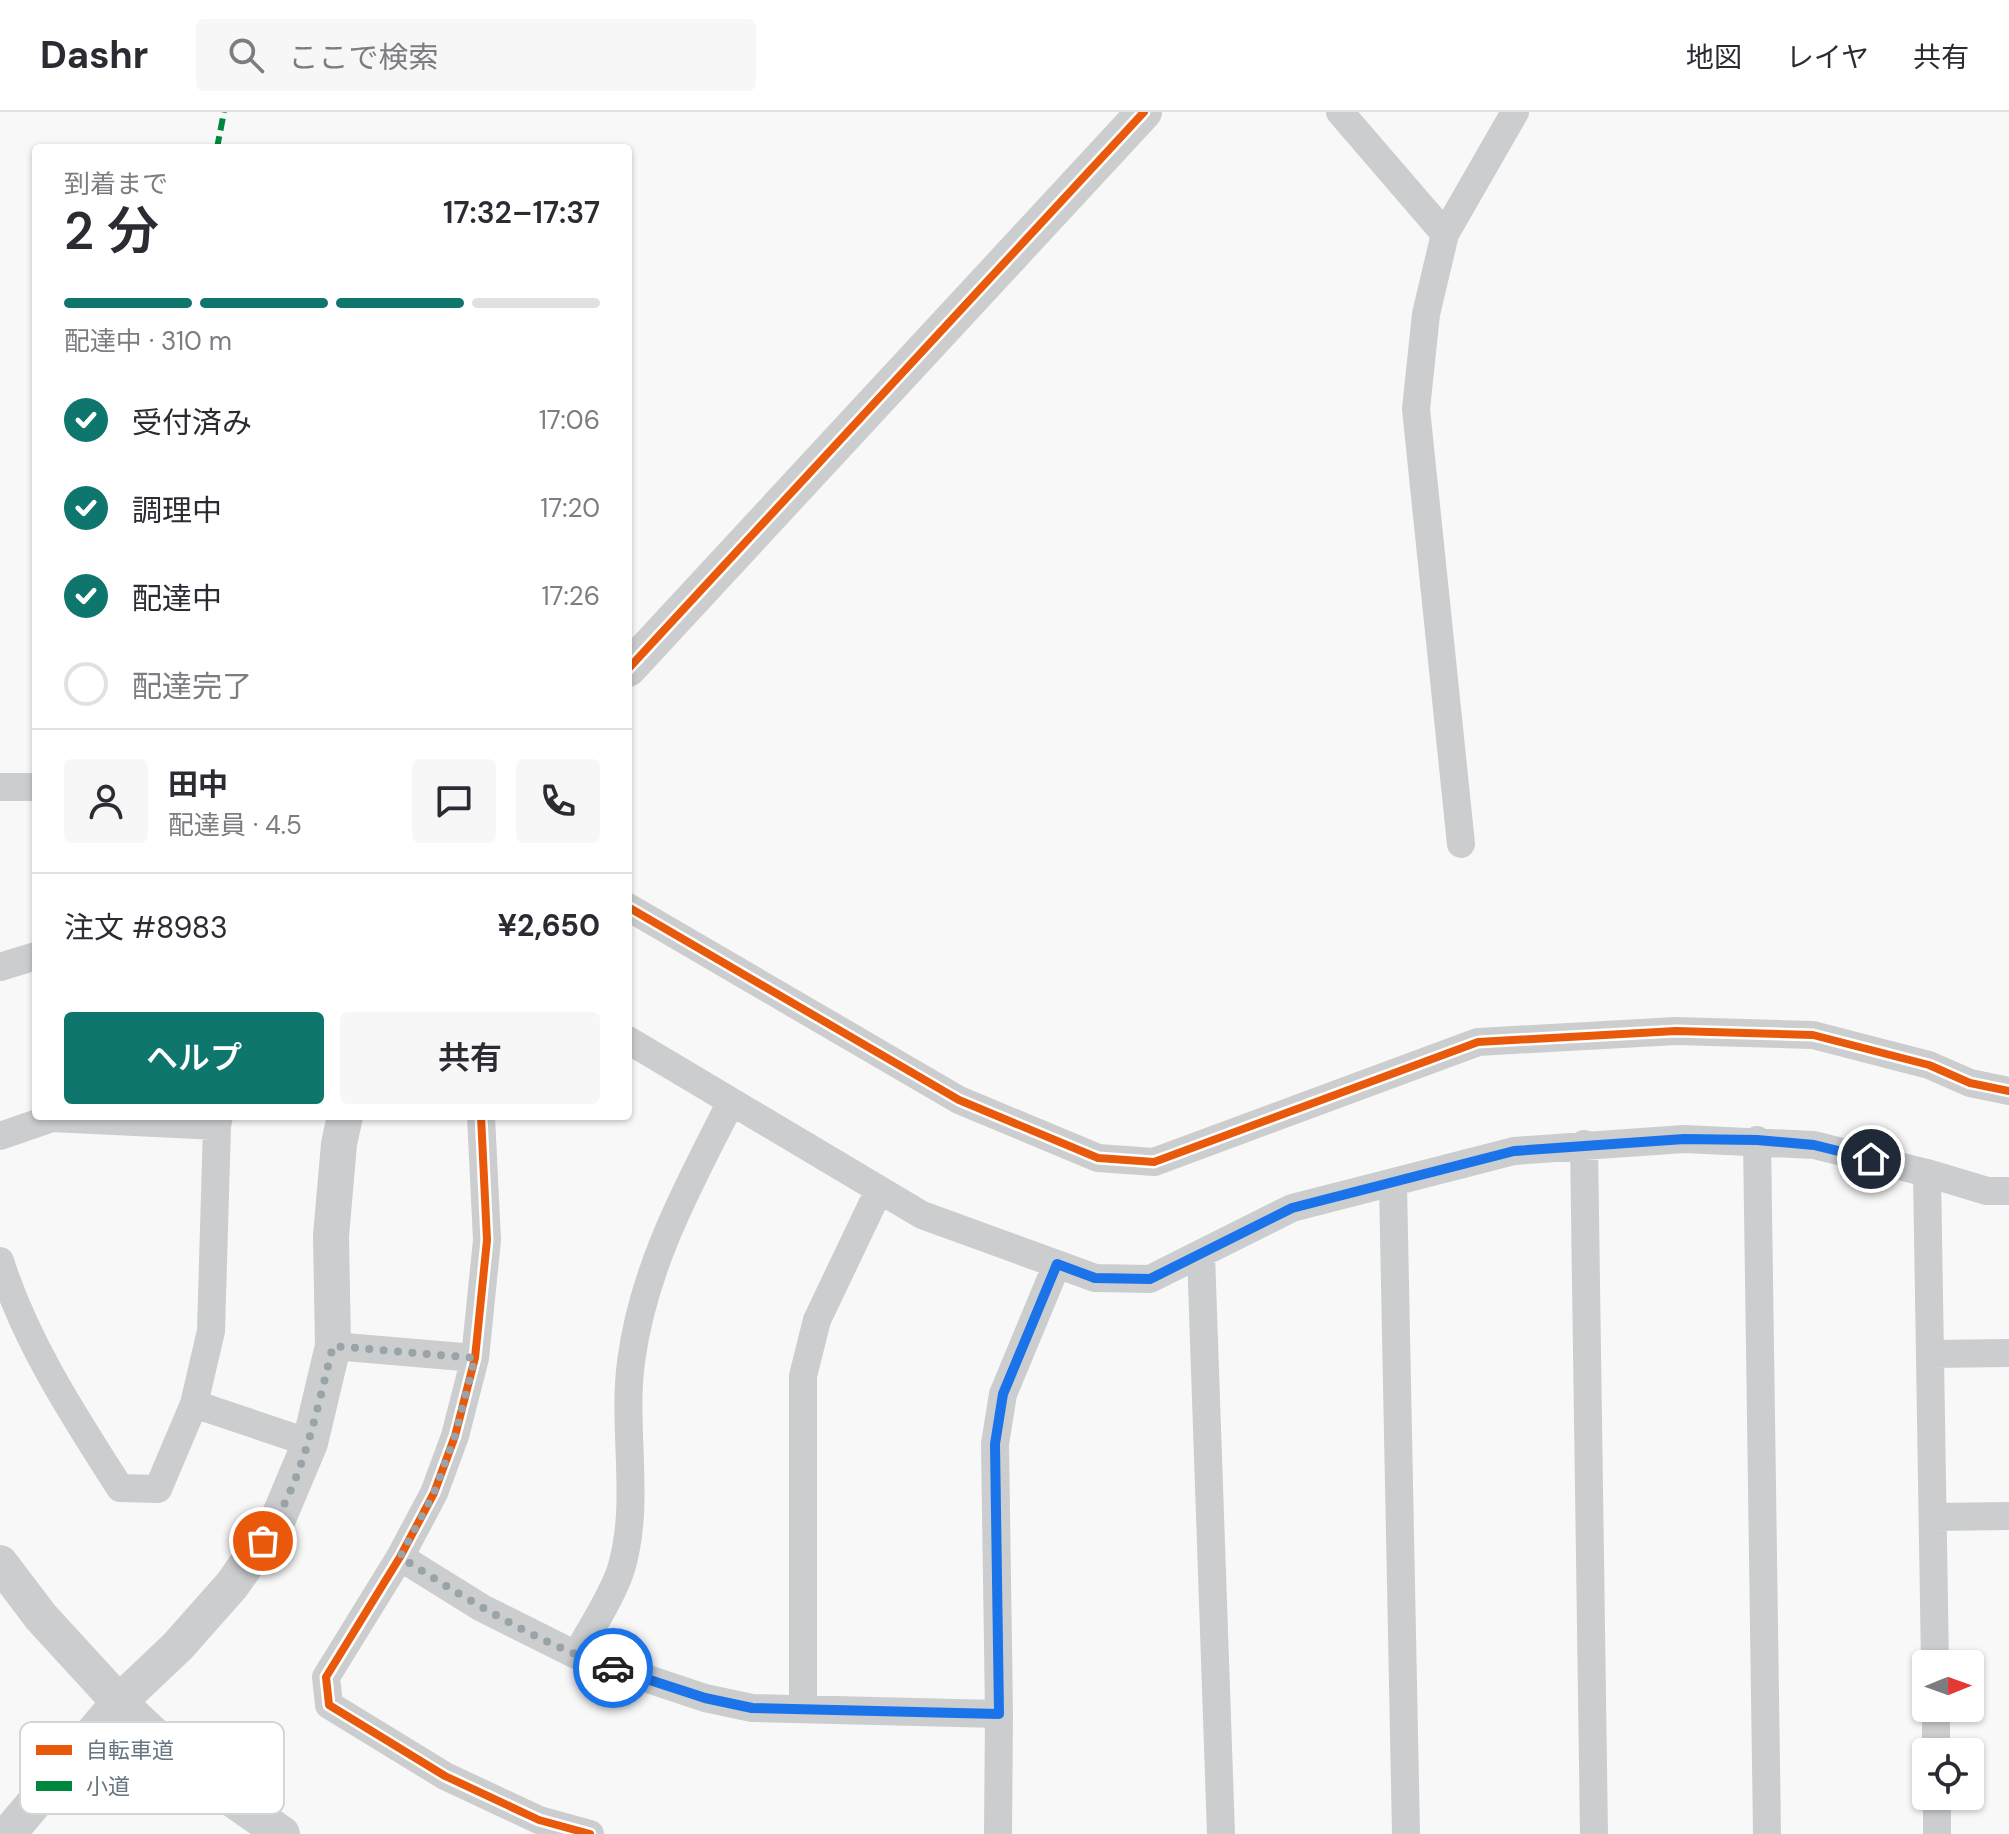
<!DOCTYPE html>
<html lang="ja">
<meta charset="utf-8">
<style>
:root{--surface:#fff;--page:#f7f7f7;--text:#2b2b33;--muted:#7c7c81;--line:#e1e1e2;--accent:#0f766e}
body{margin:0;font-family:"DM Sans","Noto Sans JP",sans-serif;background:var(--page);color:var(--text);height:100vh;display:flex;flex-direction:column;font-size:30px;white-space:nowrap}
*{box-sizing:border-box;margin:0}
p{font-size:26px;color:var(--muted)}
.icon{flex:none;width:44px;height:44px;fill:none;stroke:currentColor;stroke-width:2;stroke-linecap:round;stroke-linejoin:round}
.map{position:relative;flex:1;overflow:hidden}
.details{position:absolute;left:32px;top:32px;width:600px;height:976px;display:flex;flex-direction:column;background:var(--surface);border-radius:8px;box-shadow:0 2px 6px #0004}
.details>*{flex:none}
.needle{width:52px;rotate:89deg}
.controls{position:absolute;left:1912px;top:1538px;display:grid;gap:16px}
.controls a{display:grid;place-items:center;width:72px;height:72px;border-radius:8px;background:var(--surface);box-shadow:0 2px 6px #0004;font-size:40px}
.pin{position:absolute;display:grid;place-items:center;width:68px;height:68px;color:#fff;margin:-34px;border:4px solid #fff;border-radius:50%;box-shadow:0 2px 8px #0007}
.courier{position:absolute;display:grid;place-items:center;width:80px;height:80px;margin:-40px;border:6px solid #1a73e8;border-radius:50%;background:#fff;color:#222;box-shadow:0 2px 10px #0007}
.overview em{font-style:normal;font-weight:600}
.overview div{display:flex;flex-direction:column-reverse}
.overview{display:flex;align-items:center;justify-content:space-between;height:136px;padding:0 32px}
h1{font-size:52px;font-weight:600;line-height:60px}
.bar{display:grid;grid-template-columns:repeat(4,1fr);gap:12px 8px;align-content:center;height:96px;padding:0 32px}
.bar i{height:10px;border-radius:6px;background:var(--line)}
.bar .current{background:var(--accent)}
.bar p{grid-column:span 4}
.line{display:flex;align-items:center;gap:20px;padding:0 32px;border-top:2px solid var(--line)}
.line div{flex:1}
.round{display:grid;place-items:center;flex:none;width:84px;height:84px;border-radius:8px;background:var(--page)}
ol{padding:0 32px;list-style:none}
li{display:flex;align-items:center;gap:24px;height:88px}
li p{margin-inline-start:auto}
li .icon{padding:8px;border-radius:50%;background:var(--accent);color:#fff;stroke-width:4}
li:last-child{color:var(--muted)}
li i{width:44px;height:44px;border:4px solid var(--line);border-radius:50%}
.primary-button{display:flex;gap:16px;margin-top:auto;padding:16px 32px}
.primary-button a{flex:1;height:92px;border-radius:8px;background:var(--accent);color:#fff;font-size:32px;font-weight:600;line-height:92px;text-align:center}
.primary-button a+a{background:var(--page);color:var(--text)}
header{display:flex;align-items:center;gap:48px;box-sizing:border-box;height:112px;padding:0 40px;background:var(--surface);border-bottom:2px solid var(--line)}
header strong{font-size:38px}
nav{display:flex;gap:44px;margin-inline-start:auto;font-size:28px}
.search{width:560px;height:72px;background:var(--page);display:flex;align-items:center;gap:20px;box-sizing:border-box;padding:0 28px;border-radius:8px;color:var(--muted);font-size:30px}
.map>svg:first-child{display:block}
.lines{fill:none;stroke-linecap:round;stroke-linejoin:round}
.minor{stroke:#cbcdce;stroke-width:28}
.tertiary{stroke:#cbcdce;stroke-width:36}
.quiet{stroke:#00873e;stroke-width:6;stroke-dasharray:12 6;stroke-linecap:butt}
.cycleway-casing{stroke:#fff;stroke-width:13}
.cycleway{stroke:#e8590c;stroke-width:8}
.done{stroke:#99a3aa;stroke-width:8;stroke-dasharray:0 14.4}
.route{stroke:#1a73e8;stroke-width:10}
.key{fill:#fff;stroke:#d1d6d9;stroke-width:2}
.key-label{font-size:22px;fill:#667580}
</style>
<header>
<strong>Dashr</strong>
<div class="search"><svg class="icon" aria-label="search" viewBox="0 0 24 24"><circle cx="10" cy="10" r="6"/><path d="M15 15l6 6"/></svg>ここで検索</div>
<nav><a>地図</a><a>レイヤ</a><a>共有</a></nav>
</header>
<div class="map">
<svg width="2009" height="1722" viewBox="0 0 2009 1722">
<rect width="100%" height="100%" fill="#f8f8f8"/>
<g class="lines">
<path class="minor" d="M1340,0L1445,122
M0,675H36
M1461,732L1416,297L1426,202L1445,122L1515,0
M628,795L959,988L1098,1046L1154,1050L1478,930L1676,919L1813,923L1929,953L1970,971L2009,979
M0,855L36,844
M628,928L922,1103L1095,1166L1150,1167L1292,1096L1514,1039L1684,1027L1814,1033L1927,1061L1987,1079H2009
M481,1004L487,1128L475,1246L455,1324L434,1381L400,1445L326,1565L329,1593L445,1664L539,1708L590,1722
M0,1024L52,1006L217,1014
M1757,1028L1767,1722
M1584,1032L1594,1722
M1927,1061L1935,1552
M1393,1072L1406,1722
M1201,1142L1221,1722
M0,1149C26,1231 74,1304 120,1376L158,1377L194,1292L211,1219L217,1014L219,1004
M333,1234L475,1246
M1930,1242L2009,1241
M194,1292L310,1331
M1933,1405L2009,1404
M400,1445L482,1496L576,1543L705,1586L752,1596L999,1602
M576,1543C590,1518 613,1483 621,1457C641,1391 622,1318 631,1250C643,1156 688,1074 731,990
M1936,1596V1640
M803,1597V1264L817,1208L879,1078
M1937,1684V1722
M998,1722L999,1602L995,1332L1003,1282L1057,1152"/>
<path class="tertiary" d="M628,557L1144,0
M0,1451L41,1505L119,1590L191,1658L282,1722
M8,1722L119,1590L178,1534L232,1473L278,1407L310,1331L333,1234L331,1124L339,1032L345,1004"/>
<path class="quiet" d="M217,36L224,0"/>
<defs>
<path id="cycleway" d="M628,557L1144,0
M628,795L959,988L1098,1046L1154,1050L1478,930L1676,919L1813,923L1929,953L1970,971L2009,979
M481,1004L487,1128L475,1246L455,1324L434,1381L400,1445L326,1565L329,1593L445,1664L539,1708L590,1722"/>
</defs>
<use href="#cycleway" class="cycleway-casing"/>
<use href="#cycleway" class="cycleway"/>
</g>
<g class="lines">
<path class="done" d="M263,1429C303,1371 316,1301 333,1234L475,1246L455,1324L434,1381L400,1445C468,1488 537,1531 613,1556"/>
<path class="route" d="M613,1556L705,1586L752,1596L999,1602L995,1332L1003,1282L1057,1152L1095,1166L1150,1167L1292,1096L1514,1039L1684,1027L1757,1028L1814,1033L1871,1047"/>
</g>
<rect x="20" y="1610" width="264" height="92" rx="12" class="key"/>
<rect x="36" y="1633" width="36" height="10" fill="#e8590c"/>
<rect x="36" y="1669" width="36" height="10" fill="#00873e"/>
<g class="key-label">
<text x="86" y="1646">自転車道</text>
<text x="86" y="1682">小道</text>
</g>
</svg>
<div class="controls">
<a><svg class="needle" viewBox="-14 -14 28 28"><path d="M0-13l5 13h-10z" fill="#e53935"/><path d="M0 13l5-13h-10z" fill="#7c7c81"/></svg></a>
<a><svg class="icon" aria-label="locate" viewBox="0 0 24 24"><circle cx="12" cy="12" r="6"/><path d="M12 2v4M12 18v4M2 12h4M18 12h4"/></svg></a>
</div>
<div class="pin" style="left:263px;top:1429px;background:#ea580c"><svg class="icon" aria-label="bag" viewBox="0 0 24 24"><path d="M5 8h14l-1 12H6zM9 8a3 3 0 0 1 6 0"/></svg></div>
<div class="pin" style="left:1871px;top:1047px;background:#1f2937"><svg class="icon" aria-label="home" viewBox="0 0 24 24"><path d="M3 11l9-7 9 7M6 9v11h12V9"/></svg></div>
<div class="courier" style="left:613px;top:1556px"><svg class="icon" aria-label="car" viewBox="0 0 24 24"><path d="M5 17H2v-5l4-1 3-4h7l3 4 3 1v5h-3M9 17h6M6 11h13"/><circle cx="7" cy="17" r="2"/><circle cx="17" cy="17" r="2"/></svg></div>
<section class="details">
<div class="overview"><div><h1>2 分</h1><p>到着まで</p></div><em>17:32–17:37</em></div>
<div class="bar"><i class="current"></i><i class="current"></i><i class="current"></i><i></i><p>配達中 · 310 m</p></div>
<ol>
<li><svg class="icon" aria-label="check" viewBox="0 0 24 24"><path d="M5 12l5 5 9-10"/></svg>受付済み<p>17:06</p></li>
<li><svg class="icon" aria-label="check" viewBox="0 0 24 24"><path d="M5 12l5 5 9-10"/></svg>調理中<p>17:20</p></li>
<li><svg class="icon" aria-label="check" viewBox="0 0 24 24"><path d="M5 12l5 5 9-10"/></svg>配達中<p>17:26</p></li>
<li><i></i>配達完了</li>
</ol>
<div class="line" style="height:144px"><a class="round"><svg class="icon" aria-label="person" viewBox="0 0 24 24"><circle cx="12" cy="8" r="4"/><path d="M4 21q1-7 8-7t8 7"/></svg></a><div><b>田中</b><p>配達員 · 4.5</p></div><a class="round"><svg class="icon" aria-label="chat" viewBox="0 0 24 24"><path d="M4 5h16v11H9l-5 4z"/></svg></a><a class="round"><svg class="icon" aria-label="phone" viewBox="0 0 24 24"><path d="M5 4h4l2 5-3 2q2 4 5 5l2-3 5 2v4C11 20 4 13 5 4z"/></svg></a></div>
<div class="line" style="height:104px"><div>注文 #8983</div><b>¥2,650</b></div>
<div class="primary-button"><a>ヘルプ</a><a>共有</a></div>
</section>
</div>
